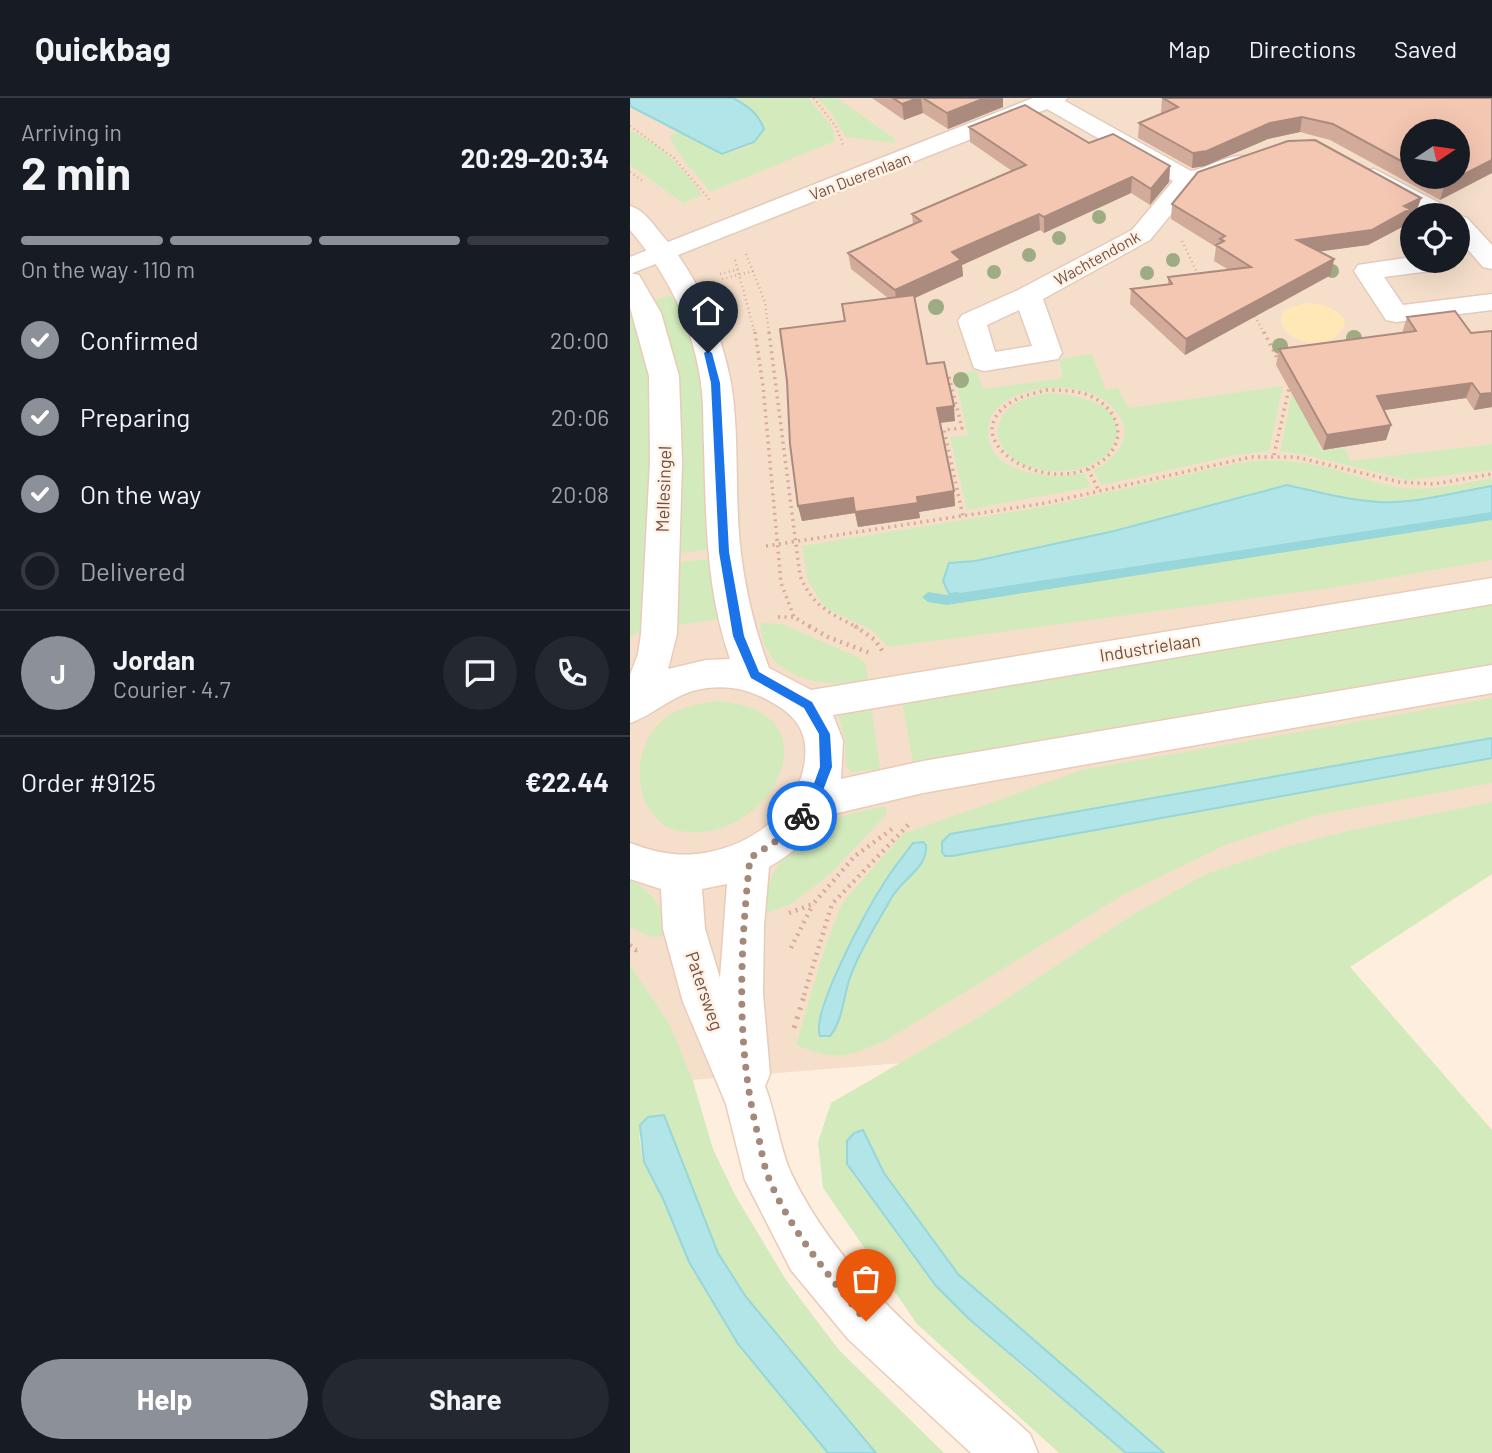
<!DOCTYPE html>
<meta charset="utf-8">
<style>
:root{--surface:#171b24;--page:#242831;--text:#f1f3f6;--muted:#9ea1a6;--line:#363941;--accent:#8c9099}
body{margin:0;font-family:Barlow,sans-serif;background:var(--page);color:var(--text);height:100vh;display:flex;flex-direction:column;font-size:26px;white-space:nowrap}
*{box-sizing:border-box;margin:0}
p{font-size:23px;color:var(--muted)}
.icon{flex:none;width:38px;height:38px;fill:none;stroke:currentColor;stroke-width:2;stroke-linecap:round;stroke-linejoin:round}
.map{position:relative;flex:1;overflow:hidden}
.panel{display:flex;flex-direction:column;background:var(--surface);width:630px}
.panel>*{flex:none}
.needle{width:46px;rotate:77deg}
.tools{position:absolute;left:770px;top:21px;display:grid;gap:14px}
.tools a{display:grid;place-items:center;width:70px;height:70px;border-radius:50%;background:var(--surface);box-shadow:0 7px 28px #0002;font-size:35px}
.pin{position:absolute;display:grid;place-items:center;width:60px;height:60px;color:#fff;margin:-72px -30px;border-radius:50% 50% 50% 0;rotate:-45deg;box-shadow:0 0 7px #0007}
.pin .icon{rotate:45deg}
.courier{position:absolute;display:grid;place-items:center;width:70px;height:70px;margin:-35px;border:5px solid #1a73e8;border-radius:50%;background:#fff;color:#222;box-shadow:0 2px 9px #0007}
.headline em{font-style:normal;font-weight:700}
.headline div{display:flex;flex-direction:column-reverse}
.headline{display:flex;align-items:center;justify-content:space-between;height:119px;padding:0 21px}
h1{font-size:46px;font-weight:700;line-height:52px}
.bar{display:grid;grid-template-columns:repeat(4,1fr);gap:10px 7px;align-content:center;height:84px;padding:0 21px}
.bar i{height:9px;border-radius:5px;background:var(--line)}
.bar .current{background:var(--accent)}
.bar p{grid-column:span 4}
.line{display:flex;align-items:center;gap:18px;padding:0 21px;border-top:2px solid var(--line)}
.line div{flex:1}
.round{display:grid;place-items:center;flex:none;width:74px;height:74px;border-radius:37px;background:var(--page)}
ol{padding:0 21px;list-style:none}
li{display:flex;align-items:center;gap:21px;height:77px}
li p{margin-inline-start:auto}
li .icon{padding:7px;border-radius:50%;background:var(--accent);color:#fff;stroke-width:4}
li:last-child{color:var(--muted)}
li i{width:38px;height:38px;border:4px solid var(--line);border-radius:50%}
.button{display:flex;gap:14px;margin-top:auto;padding:14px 21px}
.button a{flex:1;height:80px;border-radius:42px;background:var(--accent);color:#fff;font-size:28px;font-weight:700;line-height:80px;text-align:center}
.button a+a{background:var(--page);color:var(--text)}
header{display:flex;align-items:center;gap:42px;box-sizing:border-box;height:98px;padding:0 35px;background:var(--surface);border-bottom:2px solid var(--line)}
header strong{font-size:33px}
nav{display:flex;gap:38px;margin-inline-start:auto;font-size:24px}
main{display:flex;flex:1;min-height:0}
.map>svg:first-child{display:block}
.residential{fill:#f5dfcb;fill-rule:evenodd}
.green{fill:#d3ebbc;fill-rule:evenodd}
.sand{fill:#ffe8b6}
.water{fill:#b1e5e7;stroke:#97d6da;stroke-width:2}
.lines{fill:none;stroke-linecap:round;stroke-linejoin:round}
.stream{fill:#97d6da;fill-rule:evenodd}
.street-casing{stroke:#e3cbbc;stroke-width:3}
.secondary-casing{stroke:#e9cbb9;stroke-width:3}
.path-far3{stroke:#d9ab97;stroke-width:2.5;stroke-dasharray:1 3.5;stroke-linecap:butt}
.path-far2{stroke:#d9ab97;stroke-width:3.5;stroke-dasharray:2 4.5;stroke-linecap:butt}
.path-far1{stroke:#d9ab97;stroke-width:4.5;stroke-dasharray:2 5;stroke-linecap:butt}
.path{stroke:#d9ab97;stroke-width:5;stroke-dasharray:2.5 7;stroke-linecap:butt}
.street{fill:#fff;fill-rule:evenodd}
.secondary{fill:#fff;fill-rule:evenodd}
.tree{fill:#9fab83}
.wall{fill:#d2ab9a;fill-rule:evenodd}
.shaded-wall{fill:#ab8b7d}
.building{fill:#f4c7b3;stroke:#ab8b7d;stroke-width:2}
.route{fill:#1a73e8}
.done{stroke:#a4887a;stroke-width:7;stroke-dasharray:0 12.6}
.labels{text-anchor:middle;stroke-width:5;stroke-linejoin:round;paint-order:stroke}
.far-street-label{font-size:16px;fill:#745145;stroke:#fff2e5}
.street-label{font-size:18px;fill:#745145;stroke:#fff2e5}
</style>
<header>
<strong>Quickbag</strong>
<nav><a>Map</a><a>Directions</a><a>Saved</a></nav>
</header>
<main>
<section class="panel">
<div class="headline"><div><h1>2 min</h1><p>Arriving in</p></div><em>20:29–20:34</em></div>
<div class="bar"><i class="current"></i><i class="current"></i><i class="current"></i><i></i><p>On the way · 110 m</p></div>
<ol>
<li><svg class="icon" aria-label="check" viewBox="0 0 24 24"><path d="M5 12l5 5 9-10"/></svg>Confirmed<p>20:00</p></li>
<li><svg class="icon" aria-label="check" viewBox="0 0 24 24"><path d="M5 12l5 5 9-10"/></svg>Preparing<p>20:06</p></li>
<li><svg class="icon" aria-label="check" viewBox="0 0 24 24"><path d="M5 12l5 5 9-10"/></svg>On the way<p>20:08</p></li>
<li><i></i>Delivered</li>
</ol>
<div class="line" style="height:126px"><b class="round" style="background:var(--accent);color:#fff">J</b><div><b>Jordan</b><p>Courier · 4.7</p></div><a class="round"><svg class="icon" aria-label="chat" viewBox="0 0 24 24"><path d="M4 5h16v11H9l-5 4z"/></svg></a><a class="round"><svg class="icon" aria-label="phone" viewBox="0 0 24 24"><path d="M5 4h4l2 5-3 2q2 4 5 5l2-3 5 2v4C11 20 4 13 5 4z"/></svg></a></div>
<div class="line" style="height:91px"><div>Order #9125</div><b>€22.44</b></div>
<div class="button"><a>Help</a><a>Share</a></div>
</section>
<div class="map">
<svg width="862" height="1355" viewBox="0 0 862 1355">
<rect width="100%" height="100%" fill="#feeedd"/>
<path class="residential" d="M0,0H862V726L396,955L0,987ZM782,33H828V79H782ZM782,117H828V163H782Z"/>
<path class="green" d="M103,0H178L203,30L205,43L80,94C67,75 47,60 40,38L50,33C83,51 106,71 134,31C128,15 118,8 103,0Z
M187,0H207L265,41V45L216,39L199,12Z
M0,32C30,47 54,69 72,97L53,105L0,67Z
M48,196L71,258L84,451L43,456L20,203Z
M0,208L26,277L15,532L0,539Z
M462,256L476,292L488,290L498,310L653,288L639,353L606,357L471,387L464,372C484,362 505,340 489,317C479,302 462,294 444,291C415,286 358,295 358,334C358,378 425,382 454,375L461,389L337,412L320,339L338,337L324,276L343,273L348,276L353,291L433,280L429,261Z
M664,286L704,335L685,339L692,353L715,350L720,363L862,346V372L778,382L676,357L650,353Z
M417,295C442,295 499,305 485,343C471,379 410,380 384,361C374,353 366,343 368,330C372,306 397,299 417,295Z
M637,362C656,363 673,364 691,368C719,374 746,387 775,390C804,393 834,385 862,380V388L782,402L750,404L701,398L657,387L484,433L345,463L319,465L329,498L862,416V462L701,490L258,549L245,534L194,509L178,483L172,448L418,408L608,365Z
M85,460L88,521L44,528L43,465Z
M862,504V566L283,666L272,602Z
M130,525L152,526L230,560L236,566L238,583C192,591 133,581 130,525Z
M862,600V640L320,736L312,744L322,758L862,660V685L688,717L595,747L493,797L255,943C216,959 207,964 166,947L193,855L212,805L273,736L452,672ZM296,747L294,764L264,796L220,877L207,929L194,939L190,938L188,924L205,877L250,790Z
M85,603C223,611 128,765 37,729C0,706 0,644 39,617C53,609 69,606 85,603Z
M241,607L250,671L222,674L216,668L215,643L208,615Z
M862,704V776L720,869L862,1032V1355H534L328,1176L254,1075L233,1033L224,1035L217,1043V1066L306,1188L386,1263L496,1355H429L287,1226L193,1090L188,1044L201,1005L349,919L502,817L576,776L659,748L718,733Z
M256,708V717L200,776L163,805L133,817C132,783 158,744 188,728C209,717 234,713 256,708Z
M0,781C23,794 33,811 39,837L22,839L0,829Z
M0,867L40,927L62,980L83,1051L105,1097L156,1182L209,1252L314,1355H246L116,1199L88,1155L46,1048L9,1037L13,1064L34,1103L59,1164L108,1246L198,1355H0Z"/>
<path class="sand" d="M675,205C692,206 706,209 715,223C708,262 636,243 654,212Z"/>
<path class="water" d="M0,0H103C118,8 128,15 134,31L124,44L92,56L0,8Z
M657,387C687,394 717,402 749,404C786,406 825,394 862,388V416L329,499L328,495L319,496L313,483L319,465L345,463L484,433Z
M862,640V660L322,758H315L312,754V744L320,736Z
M293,744L296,747C298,770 273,780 262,799C248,824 231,850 221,877C213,897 214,921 200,938H190C180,917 236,812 251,790C260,774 272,760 283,745Z
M34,1017L88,1155L116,1199L246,1355H198L108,1246L59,1164L34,1103L14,1064L10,1027L18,1019Z
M233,1032L254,1075L328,1176L534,1355H496L338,1220L306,1188L217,1066V1043L224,1035Z"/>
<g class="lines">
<path class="stream" d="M862,414V422L317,507L298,504L292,499L298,494L317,497Z"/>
<defs>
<path id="street" d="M403,0H437L435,3L561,73C580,70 600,54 619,59L623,64C612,80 583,84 565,87L520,142L413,201L432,255L428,261L354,273L344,270L328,223L332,217L388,192L502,132L543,83L417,11L0,176V159ZM389,212L402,248L365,254L357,227Z
M744,71L823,112L827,117H796L735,83L732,78L735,73Z
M828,117L837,120L862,147V171L853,169L828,140Z
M782,159V163H828L824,169L815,171L754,179L773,207L862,196V212L766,224L756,222L724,173L728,167Z"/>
<path id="secondary" d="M0,108C14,112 22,125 31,136C67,176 91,232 101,285C110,339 104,400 111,456C116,496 125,532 139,570L181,592L862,480V506L203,617L213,643L211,681L293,663L862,567V595L293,695L195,718C180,740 163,755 139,769L134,828L133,896L140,976L135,988C146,1016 149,1048 161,1075C212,1183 313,1258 400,1336L408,1355H341L218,1241L161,1172L115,1082L96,1006L53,904L33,831L31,791L0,781V745C26,755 51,760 79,754C126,745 170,710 175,661C178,634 166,618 143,605C121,592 102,587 77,590C44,594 28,615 0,625V577L8,556L11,536L20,364L19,278L0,209V175L9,177L31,215L49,278L52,364L47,536L38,571L76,562L100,561C76,492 76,421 74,349C73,328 74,306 71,285C63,227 37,175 0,132ZM97,786L90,880L75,831L72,791Z"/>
</defs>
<use href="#street" class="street-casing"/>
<use href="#secondary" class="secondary-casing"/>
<path class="path-far3" d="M184,0L206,29L213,47
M0,28L44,60L80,102
M0,74L14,84
M552,143L569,179
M116,156L135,204L139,236
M105,162L125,236
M90,176L110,171
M92,181L124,173
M623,214L634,236"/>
<path class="path-far2" d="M125,234L133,288L151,485L164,519
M139,234L170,478C184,510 199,514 228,530
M634,234L647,260
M319,279L332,330L314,332L333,418
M416,292C430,292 445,292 458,297C488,309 500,342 472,363C417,404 317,339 385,302C394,297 406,295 416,292Z
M644,357L660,286
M458,371L468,391
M136,448L416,405L621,359H666L769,384L804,386L862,376
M148,519H164L182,530"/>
<path class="path-far1" d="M179,528L198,539L240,555
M225,528L245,542L253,554
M159,815L183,806L225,758L262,731
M0,847L6,852L11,851
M161,850L183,806
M174,897L202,806L280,725"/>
<path class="path" d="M164,930L175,895"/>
<use href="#street" class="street"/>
<use href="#secondary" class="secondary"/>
</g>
<g class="tree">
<circle cx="469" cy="119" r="7"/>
<circle cx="429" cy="140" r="7"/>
<circle cx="399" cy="157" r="7"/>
<circle cx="543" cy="162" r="7"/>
<circle cx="702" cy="173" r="7"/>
<circle cx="364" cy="174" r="7"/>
<circle cx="517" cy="175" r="7"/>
<circle cx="306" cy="209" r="8"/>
<circle cx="724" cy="240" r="8"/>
<circle cx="650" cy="248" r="8"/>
<circle cx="331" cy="282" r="8"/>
</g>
<path class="wall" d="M242,0H373V9L318,31L293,15L274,22Z
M532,0H862V75L810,102L700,42L670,34L638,41L575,68L562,70L508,40L509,25L532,15H531ZM782,33H828V79H782Z
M339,29L459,45L540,68L539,84L520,107L501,95L414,135L410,132L332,167L333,178L285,200L297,266L325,323L310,325L324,393L325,408L289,414L290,420L228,429L225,415L172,423L168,408L215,223L258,200L221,171L218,155L283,127L282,116L382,73L340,44Z
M791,100L786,115L778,119L776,127L738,147L689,153L704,161L701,177L555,257L500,206L501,191L538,186V179L599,172L584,163L586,149L541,121L542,106Z
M777,219L841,235L862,233V309L844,312L836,300L754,312L761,327L756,342L693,352L646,267L649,251L772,235Z"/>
<path class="shaded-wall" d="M288,0H291L293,15L274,22L272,6Z
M355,0H373V9L318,31L317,15Z
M672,19L670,34L638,41L575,68L562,70L563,55L640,25Z
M862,62V75L810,102L815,86Z
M540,68L539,84L520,107L521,91Z
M502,79L501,95L414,135V119Z
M791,100L786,115L778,119L776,127L738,147L664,157L667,142Z
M409,116L410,132L332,167L333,178L267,208L265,192L322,154Z
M704,161L701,177L555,257L556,241Z
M842,285L836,300L742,314L747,298Z
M862,295V309L844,312L850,296Z
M324,308L325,323L308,325L307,310Z
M761,327L756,342L693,352L697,337Z
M324,393L325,408L289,414L290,420L228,429L225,415L172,423L168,408L223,400Z"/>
<path class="building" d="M263,0H288L272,6Z
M293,0H355L317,15Z
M533,0H862V62L815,86L801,79H828V33H782V69L703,26L672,19L640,25L577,53L563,55L509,25L548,9Z
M395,7L459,45L483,36L540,68L521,91L502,79L414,119L409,116L322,154L331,162L265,192L218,155L291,123L282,116L396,67L339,29Z
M685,42L791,100L774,108L780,111L742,132L667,142L704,161L556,241L501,191L542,186L538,179L621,169L586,147L594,143L590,141L595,138L542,106L568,74L658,43Z
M284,197L297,266L314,264L324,308L307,310L324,393L287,399L288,405L225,414L223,400L168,408L160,346L157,283L150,231L215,223L212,206Z
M825,213L841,235L862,233V295L850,296L842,285L747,298L761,327L697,337L649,251L786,233L777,219Z"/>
<path class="route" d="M78,252L82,255L90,285L99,454L114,538L129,574L182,604L200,636L202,669L187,708L172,723L166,718L178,702L190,669L189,636L174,610L121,580L103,538L89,454L81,285L74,255Z"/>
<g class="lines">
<path class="done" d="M172,718L157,736L120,760C110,853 105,950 129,1041C132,1055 134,1070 140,1083C162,1135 200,1179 236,1223"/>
</g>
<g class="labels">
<g class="far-street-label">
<text transform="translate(230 78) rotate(-21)" y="6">Van Duerenlaan</text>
<text transform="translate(467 160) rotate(-29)" y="6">Wachtendonk</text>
</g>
<g class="street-label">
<text transform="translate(34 391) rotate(-88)" y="6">Mellesingel</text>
<text transform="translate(520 550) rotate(-9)" y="6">Industrielaan</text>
<text transform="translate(74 893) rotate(71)" y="6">Patersweg</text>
</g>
</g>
</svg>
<div class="tools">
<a><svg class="needle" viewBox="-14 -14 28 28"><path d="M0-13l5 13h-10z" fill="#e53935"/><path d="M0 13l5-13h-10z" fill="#9ea1a6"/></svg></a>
<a><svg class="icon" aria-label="locate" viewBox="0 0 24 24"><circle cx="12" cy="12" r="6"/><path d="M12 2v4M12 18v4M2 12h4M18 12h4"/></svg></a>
</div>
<div class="pin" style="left:236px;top:1223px;background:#ea580c"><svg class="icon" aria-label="bag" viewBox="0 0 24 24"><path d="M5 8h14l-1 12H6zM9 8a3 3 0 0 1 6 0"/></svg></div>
<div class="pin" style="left:78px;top:255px;background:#1f2937"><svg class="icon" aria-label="home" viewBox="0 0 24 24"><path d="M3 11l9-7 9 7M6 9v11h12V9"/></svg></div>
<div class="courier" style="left:172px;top:718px"><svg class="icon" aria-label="bike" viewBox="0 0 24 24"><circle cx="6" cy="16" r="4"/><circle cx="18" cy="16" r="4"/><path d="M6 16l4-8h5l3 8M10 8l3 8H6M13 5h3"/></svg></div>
</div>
</main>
